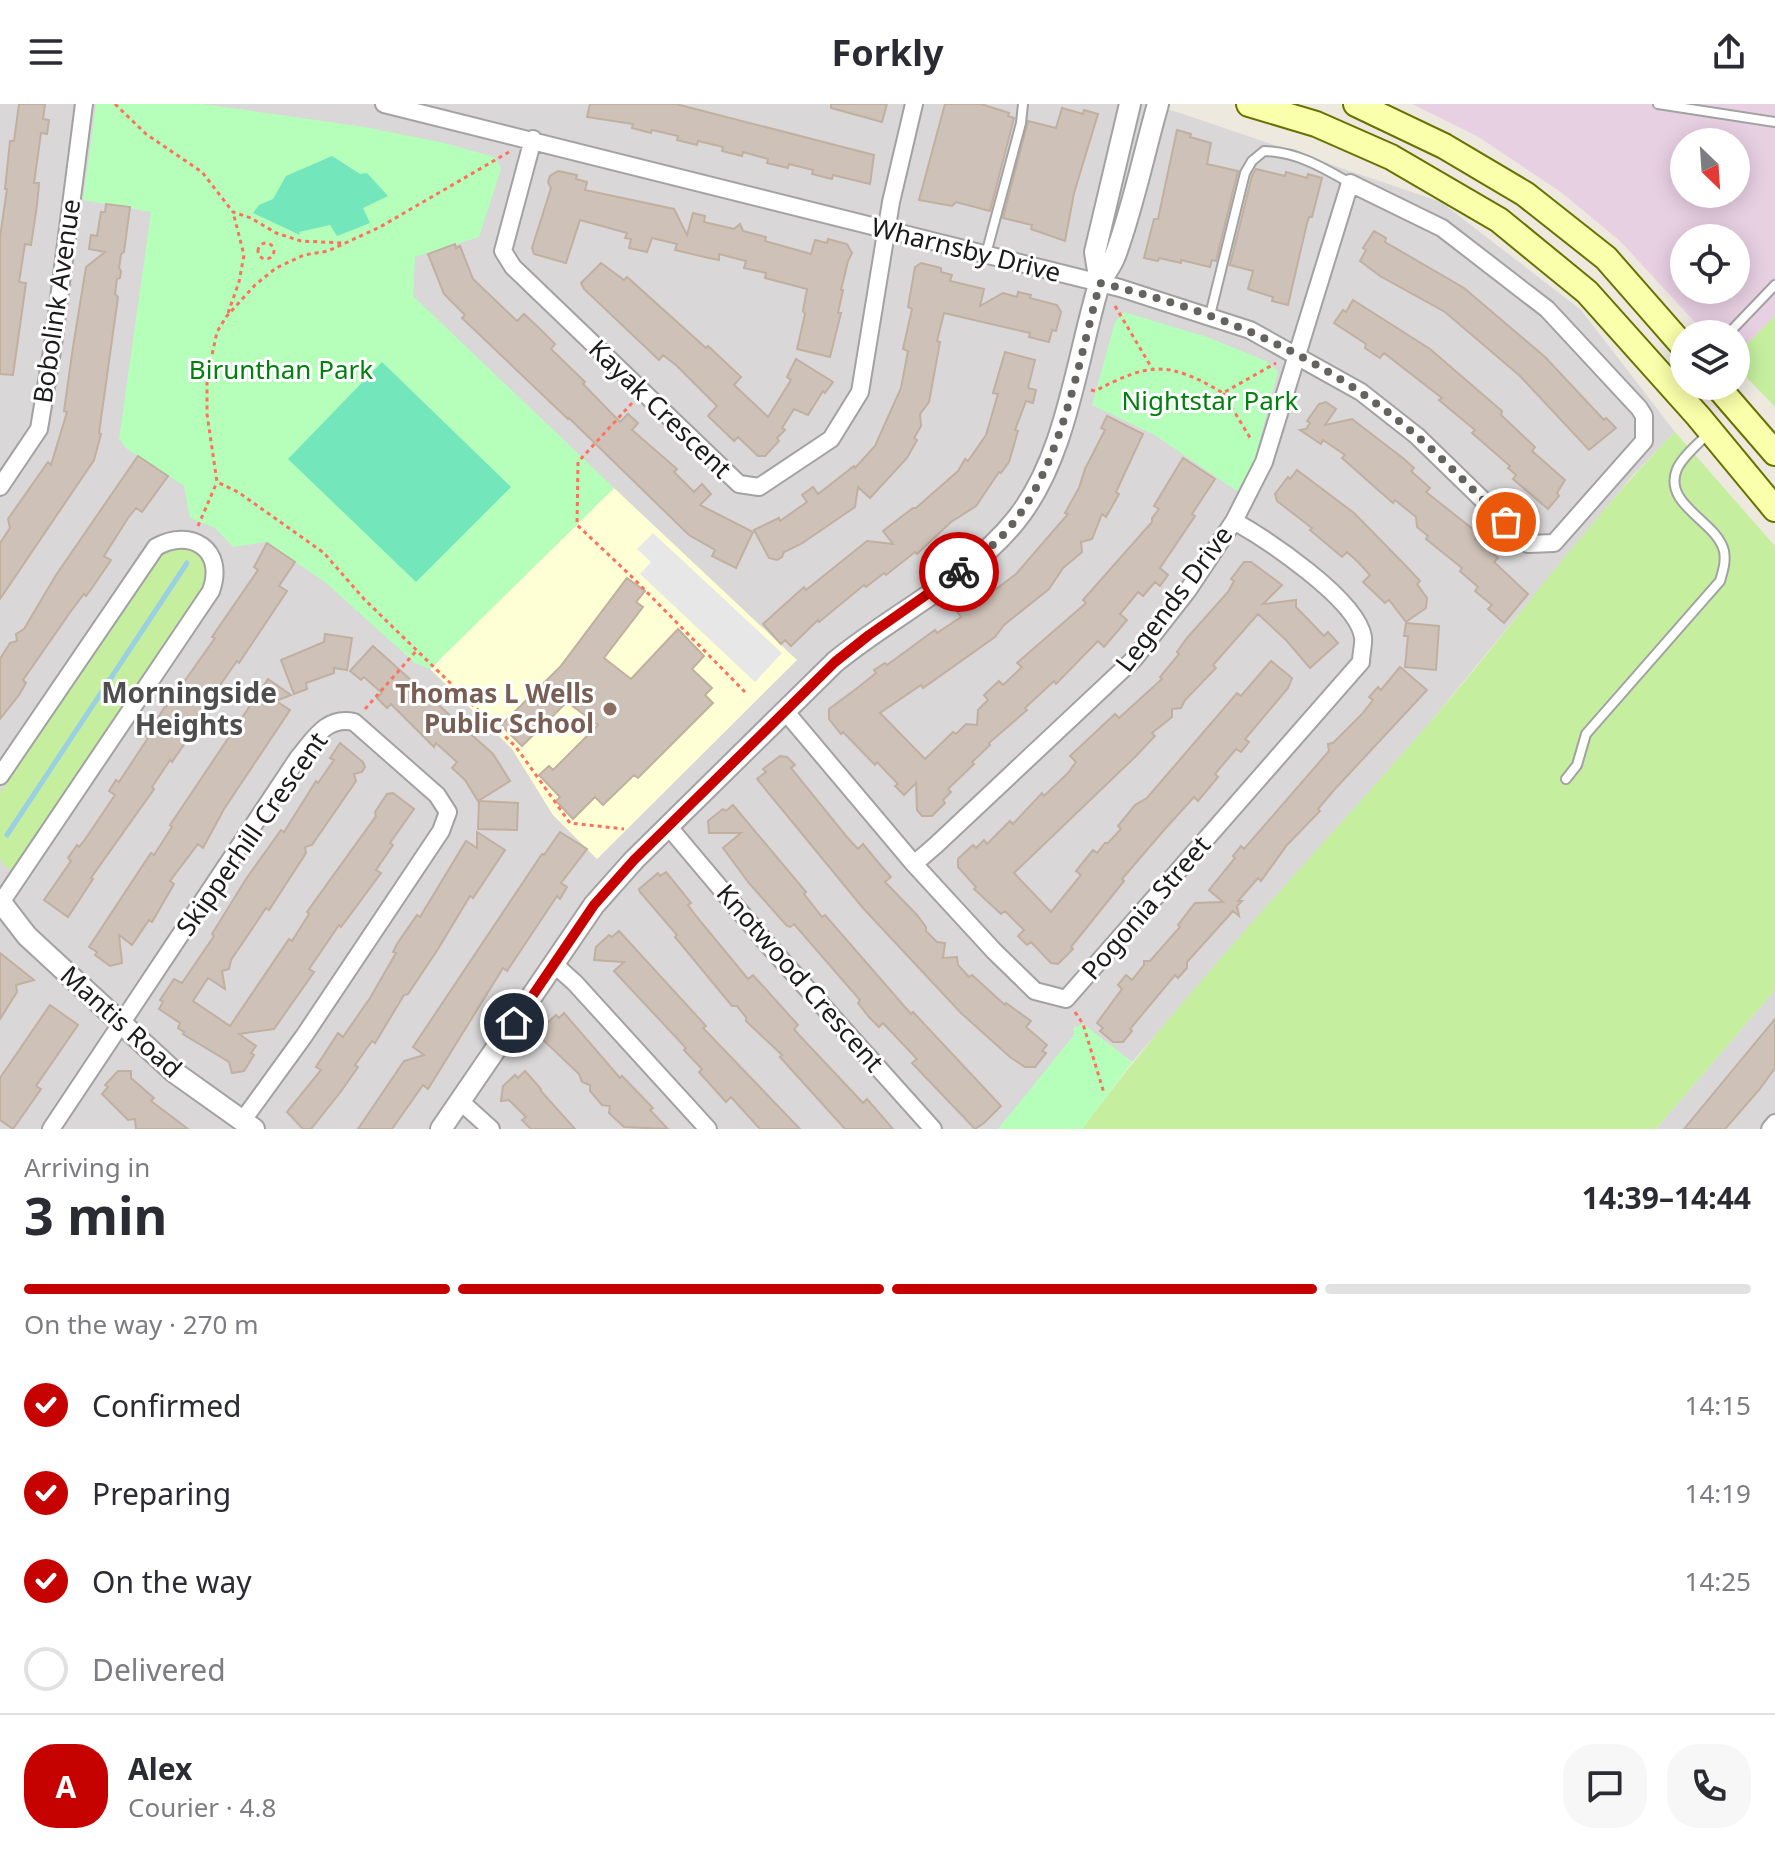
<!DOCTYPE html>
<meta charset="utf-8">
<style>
:root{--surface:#fff;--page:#f7f7f7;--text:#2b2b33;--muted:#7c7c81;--line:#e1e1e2;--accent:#c50200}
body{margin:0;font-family:"Noto Sans",sans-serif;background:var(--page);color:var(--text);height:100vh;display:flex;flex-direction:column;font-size:30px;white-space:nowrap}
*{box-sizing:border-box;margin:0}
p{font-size:26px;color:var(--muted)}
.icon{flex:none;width:44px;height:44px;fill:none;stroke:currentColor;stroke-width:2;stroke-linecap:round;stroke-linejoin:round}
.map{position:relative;height:1025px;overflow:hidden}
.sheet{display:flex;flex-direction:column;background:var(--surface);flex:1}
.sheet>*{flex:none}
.needle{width:52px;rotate:155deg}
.buttons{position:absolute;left:1670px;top:24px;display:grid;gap:16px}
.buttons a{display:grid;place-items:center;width:80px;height:80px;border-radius:50%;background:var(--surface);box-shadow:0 4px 20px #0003;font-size:40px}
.pin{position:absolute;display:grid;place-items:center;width:68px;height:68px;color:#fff;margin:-34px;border:4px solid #fff;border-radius:50%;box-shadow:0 2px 8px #0007}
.courier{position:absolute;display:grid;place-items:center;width:80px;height:80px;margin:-40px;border:6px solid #c50200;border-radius:50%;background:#fff;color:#222;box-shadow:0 2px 10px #0007}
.overview em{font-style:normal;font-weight:700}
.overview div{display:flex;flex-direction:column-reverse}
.overview{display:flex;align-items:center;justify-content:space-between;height:136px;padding:0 24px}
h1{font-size:52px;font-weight:700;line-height:60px}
.bar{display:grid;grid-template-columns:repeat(4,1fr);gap:12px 8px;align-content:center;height:96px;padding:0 24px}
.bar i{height:10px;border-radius:6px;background:var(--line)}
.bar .selected{background:var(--accent)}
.bar p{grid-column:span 4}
.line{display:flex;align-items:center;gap:20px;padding:0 24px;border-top:2px solid var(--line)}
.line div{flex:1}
.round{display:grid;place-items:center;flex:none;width:84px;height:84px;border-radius:32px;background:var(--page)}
ol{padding:0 24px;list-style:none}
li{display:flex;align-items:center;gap:24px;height:88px}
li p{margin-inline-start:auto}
li .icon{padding:8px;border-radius:50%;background:var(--accent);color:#fff;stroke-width:4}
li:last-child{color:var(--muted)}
li i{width:44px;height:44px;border:4px solid var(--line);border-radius:50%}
header{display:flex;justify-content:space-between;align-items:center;height:104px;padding:0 24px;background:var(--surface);font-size:36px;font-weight:700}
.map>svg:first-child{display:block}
.residential{fill:#d9d7d7}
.industrial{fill:#e8d0e3;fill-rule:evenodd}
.education{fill:#ffffd6}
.grass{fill:#c5ef9e}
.park{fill:#b5ffbb}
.pitch{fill:#73e6bb}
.parking{fill:#e7e7e7}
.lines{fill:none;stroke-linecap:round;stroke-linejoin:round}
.stream{stroke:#9ad0e1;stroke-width:5}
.building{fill:#cec2b8;stroke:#c1afa0;stroke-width:2}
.service-casing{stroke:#a2a2a2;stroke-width:12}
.minor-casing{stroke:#a2a2a2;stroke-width:20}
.tertiary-casing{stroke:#a2a2a2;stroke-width:24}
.secondary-casing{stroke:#667300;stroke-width:28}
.path{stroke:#ff715e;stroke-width:3;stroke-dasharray:4 4;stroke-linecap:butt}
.service{stroke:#fff;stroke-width:8}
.minor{stroke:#fff;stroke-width:16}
.tertiary{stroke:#fff;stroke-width:20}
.secondary{stroke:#faffab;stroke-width:24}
.done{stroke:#656360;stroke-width:8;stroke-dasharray:0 14.4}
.route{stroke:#c50200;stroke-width:10}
.education-dot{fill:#8d6e63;stroke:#fff;stroke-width:3}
.labels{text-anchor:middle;stroke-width:6;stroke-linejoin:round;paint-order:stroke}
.street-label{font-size:26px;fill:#1b1b1b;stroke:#fff}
.park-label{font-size:26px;fill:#00810d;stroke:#fff}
.education-label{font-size:26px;font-weight:bold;fill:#785e54;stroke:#fff;text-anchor:end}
.neighbourhood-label{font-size:28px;font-weight:bold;fill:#4e4e4e;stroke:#fff}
</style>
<header><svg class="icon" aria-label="menu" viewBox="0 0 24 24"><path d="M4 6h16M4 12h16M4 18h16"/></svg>Forkly<svg class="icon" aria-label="share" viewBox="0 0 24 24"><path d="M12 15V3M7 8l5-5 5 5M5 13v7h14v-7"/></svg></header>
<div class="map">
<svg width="1775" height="1025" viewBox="0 0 1775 1025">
<rect width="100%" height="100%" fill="#eee9df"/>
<path class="residential" d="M0,0H1148L1180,9L1441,98L1581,206L1675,328L1633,371L1427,622L1132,958L1083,920L1074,924V931L1058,954L998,1025H0Z
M1775,886V1025H1656Z"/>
<path class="industrial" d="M1412,0H1775V212L1736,251V230H1706L1620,137L1562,89L1477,32ZM1684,38H1736V90H1684ZM1684,134H1736V186H1684Z"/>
<path class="education" d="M614,384L797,556L597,755L553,711L512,645L430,565Z"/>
<path class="grass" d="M1775,212V303L1736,262V251Z
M1675,328L1775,442V886L1656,1025H1082C1187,884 1309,757 1425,624C1510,527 1584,420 1675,328Z
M188,443L205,456L208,476L15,766L8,765L0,755V689L156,454L171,446Z"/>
<path class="park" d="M96,0H202L365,23L440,38L495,53L501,65L479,133L415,153L413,192L614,384L430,565L415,559L325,478L266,438L233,443L215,424L190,414L184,382L127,345L119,335L151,108L83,96Z
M1124,208L1207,233L1266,257L1278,267L1254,358L1237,387L1153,330L1092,301L1115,218Z
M1083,920L1132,958L1082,1025H998L1074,931V924Z"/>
<path class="pitch" d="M332,52L360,70L367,69L388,92L363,104L370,119L337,132L330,121L299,128L300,131L253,109L259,101L273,95L286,72Z
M382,258L511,383L416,478L288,355Z"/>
<path class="parking" d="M653,429L782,549L755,578L640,470L651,458L637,445Z"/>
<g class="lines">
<path class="stream" d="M7,731L187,459"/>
</g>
<path class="building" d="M19,0H45L43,15L49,16L47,30L41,29L34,79H39L37,101L31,141L25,140L19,178L26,179L13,271L0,270V133L7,85H5L10,37H14Z
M590,0H676L874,51L870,80L833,71L832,75L812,70L813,66L789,60L788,64L767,59L768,55L743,48L742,52L722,47L723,43L698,37L697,41L677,36L678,32L652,26L651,29L632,24L633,20L587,13Z
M831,0H887L882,18L831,4Z
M945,0H981L1009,9L1008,12L1014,14L990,107L956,98L952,102L919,96Z
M1062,4L1083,10L1084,6L1098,10L1074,89L1065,137L1031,125L1032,121L1003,114L1028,17L1056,24Z
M1177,26L1191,30L1190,33L1211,39L1207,60L1238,67L1216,157L1212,156L1210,163L1181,156V159L1159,154L1158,157L1144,154L1154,115H1158Z
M1256,65L1285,72L1286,68L1307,74L1308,70L1322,74L1312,113H1309L1307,119L1288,201L1272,197L1273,193L1248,185L1253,167L1230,161L1252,72Z
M558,67L577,71L576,75L587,78L585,86L674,105L687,131L693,109L705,112L704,118L734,125L740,120L743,127L766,133L765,137L811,150L815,136L827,139L828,135L847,140L852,149L848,157L841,186H843L838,209H841L830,253L797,245L805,210L803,207L807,185L765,174L766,169L744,164L746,157L719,150V156L709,154L675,146L677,140L652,134L647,148L629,144L631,135L625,134L627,129L580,116L566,159L534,150L532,144L551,84L548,78L550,72Z
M106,100L130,103L124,148L121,150L119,164L121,167L120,174L117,175L115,190L118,193L99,329L101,330L94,356L0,495V439L10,424L8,415L48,358L51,361L67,308L64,307L73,243L86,163L105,148L89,145L91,131L97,132L101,108H105Z
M1374,127L1386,134L1385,138L1464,184L1545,253L1604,316L1606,314L1616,324L1589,346L1520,272L1445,208L1380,172L1360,157L1366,146L1363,144Z
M455,140L456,144L460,142L473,175L517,217L524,210L540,225L555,240L551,245L585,278L583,280L620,318L628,310L638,319L632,326L677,365L674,368L694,388L702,380L711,390L700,401L753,428L736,464L712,452L715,446L689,431L569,314L568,315L462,214L465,211L444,190L428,150Z
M601,159L624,176L627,173L706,244L708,242L741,273L734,281L768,313L791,276L787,273L796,255L833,278L825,289L823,287L808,311L794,305L782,324L785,326L777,334L779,337L765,352H758L738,333L734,337L708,312L717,302L677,262L663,251L659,256L584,185L581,179Z
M921,159L941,164V168L952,171L950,177L984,185L980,202L1003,189L1017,193L1018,188L1031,191L1030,194L1057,201L1061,208L1056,227L1052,226L1049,238L1029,233L1030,229L944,209L937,237L940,238L929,298L920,310L921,322L914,334L917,336L907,354L870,394L858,383L855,403L801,440L784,448L782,453L777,456L769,454L754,426L779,414L780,417L807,398L802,391L813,383L818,390L854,362L855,364L875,342L901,284L908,247L903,245L912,205L908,203L915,163Z
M1353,196L1430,245L1502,307L1501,311L1535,343L1532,347L1565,376L1557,389L1559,392L1548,405L1513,375L1516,371L1508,364L1510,362L1472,329L1475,326L1439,296L1442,294L1384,249L1380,254L1365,244L1366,240L1334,219L1343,206L1346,208Z
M1005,248L1035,256L1028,284L1036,286L1033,299L1026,297L1015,326L1018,327L1009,358L1001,369L999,368L976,402L951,418L917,450L915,448L886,471L884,469L866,483L864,481L819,518L818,516L791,542L785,536L781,540L763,520L804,483L806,486L867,437L893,440L883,427L913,404H916L958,367L965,355L968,357L986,331L998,290L993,289Z
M1326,298L1336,305L1325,321L1352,315L1404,355L1414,364L1411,367L1430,384L1426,388L1479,430L1475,435L1498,454L1494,458L1528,490L1504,519L1488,505L1492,501L1475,487L1478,483L1460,467L1462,464L1426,435L1428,432L1417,423L1416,413L1395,396L1393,399L1377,385L1342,354L1345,351L1323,336L1321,340L1300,326L1306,325L1310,319L1307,317L1319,300Z
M1107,312L1143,330L1116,388L1119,390L1106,413L1102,410L1092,435L1081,438L1082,448L1063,464L1049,485L1004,521L995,533L923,584L921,581L880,609L925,655L953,628L956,630L966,620L977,621L978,606L988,596L984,591L999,577L1003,581L1022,563L1017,559L1086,499L1083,496L1152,418V414L1159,405L1154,402L1183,354L1215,375L1192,410L1195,412L1160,464L1168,471L1160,482L1155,478L1143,492L1138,488L1120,510L1127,516L1104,543L1098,537L1056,580L1054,577L1025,604L1027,606L989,639L990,641L972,658L974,660L948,685L951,688L943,696L945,699L932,712H922L917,706L916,679L904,691L895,682L898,680L877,658L875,661L843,628L841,630L829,615V605L860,582L876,569L874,566L885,559L887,561L935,526L937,529L961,513L955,505L966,497L971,504L1016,470L1068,410L1065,409L1079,384L1085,365L1105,326L1101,324Z
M138,352L168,372L142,408L136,404L128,414L104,452L111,456L92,484L86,492L84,490L71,507L23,576L26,579L19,591L0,615V555L10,539L17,537L16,530L24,525L56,471Z
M1297,366L1354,409L1406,462L1420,477L1417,480L1427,494L1426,504L1406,518L1389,496L1385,499L1363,478L1370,471L1358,458L1347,448L1342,453L1310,426L1312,424L1277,397L1275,390L1288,373L1290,375Z
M267,439L295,458L279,482L287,487L239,559L237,557L218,584L221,586L172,658L170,656L152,683L154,685L91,774L93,775L68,813L44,796L71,757L68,754L77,741L79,743L84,737L115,691L109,687L116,676L119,678L148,634L146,632L166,601L167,602L215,534L212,533L258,466L254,463Z
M1244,458H1251L1282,481L1263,500L1296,496V503L1324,532L1328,528L1338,539L1310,564L1286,536L1258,510L1213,561L1216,564L1185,596L1181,604L1172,605V613L1152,629L1155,632L1135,653L1014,769L1051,808L1081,771L1076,767L1093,746L1097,749L1105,739H1108L1121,725L1118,722L1135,701L1147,694L1237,589L1241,592L1271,557L1292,574L1288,584L1245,635L1249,638L1241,648L1236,645L1215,670L1218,673L1198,697L1194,693L1164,726L1122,775L1124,777L1071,843L1073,845L1058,860L1051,859L1031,838L1027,841L1018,832L1024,826L1005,807L1001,810L974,785L976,783L958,763V755L973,741L976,744L984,736L987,740L1010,717L1013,720L1042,689L1044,692L1068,669L1076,658L1070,652L1115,610L1119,614L1162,575L1160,573L1179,550L1177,548L1187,534L1228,488L1234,477L1231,475Z
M627,474L645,487L636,498L643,503L604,554L631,575L678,525L704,552L692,565L712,584L705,591L713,599L638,674L634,671L603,701L595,693L573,715L556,697L560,693L539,671L549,662L553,666L598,621L567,598L522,642L501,621L560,563Z
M1406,519L1439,522L1436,566L1405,563L1408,532H1404Z
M325,530L352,534L347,566L334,564V569L306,579L307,585L294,590L281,556L324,538Z
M373,542L493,650L510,677L478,697L465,676L452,664L457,658L436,639L434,643L391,600L387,604L377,594L382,589L364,573L361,576L350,567Z
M1400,563L1427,586L1334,686L1318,705L1320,707L1287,741L1261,777L1258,774L1238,797H1242L1237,802L1239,812L1233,807L1187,858V864L1178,874L1175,871L1130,925L1132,927L1123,938H1113L1100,927L1103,924L1097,919L1122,885L1118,881L1126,871L1132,876L1144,861V857H1150L1180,823L1178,821L1195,799L1223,798L1209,786L1235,754L1233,752L1241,742L1244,745L1329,647L1328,640L1333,639L1362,610L1373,596L1369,593L1378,583L1381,586Z
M268,575L291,591L276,597L290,606L224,705L203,744L198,740L170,777L174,780L152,818L149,816L132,841L119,831L122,859L110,862L95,851L97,848L89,843L151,749L154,751L172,723L170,721Z
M340,639L363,658L365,663L362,668L354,670L356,677L312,741L305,743L306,749L269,806L266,804L250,828L231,856L229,865L222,867L225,885L208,874L193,897L230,922L289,835L292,837L309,810L307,808L376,712L375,708L387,690L393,689L414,705L390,739L393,741L376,766L381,769L341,823L339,821L309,865L314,868L274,925L239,930L256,942L251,949L254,951L244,967L232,969L229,958L183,930L184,928L178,924L180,919L159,905L163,898L160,896L174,875L182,879L214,832L212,830L246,775L281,726L284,728L316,677L318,679L334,656L330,654Z
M780,652L787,653L795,661L791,664L846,732L858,745L863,740L882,763L891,773L885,778L917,811L926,823V827L937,838L945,839L943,854L957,853L958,861L969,873L972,871L1005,901L1006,899L1031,917L1026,923L1047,941L1042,947L1046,949L1035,963H1025L1010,953L961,909L863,804L757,675L766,668L763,665Z
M479,697L518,699L517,726L478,725Z
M733,701L806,788L804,790L822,813L825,811L911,910L913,908L1001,1002L984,1019L975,1025L912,959L917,955L883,919L879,923L869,913L858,899L860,896L794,820L790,823L787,822L749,779L723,744L741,729H709L708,717L723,705L726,707Z
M477,728L505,746L473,794L470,792L438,845L408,890L404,891L375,939L372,937L355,961L358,963L342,986L311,1025H303L287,1008L321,966L316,963L338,929L343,933L370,894L396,849L393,848L397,840L417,811L420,813L466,737L477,744Z
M560,728L587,745L561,779L567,783L560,795L557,792L507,867L503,864L428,985L423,981L392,1025H358L404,957L424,951L413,943L542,750L544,751Z
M666,768L691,799L688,801L696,812L748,875L753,871L798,921L794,925L799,931L863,999L867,995L893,1025H845L780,953L782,951L746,917V913L737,902H732L675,833L677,831L640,788L639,785L658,769L660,772Z
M619,827L706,922L703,924L800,1025H760L731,993L726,998L699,968L702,965L684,946L686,944L614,867L624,858L594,856L596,843L609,831L612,833Z
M0,849L34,876L16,881L17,888L0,915Z
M50,901L78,921L36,982L41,985L13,1025L0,1016V974Z
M564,909L620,974L622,972L653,1004L650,1006L668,1025L624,1023L609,1009L610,1002L602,1001L590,987V981L582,978L579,970L539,932L537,928L556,911L559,914Z
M1775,915V964L1759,986L1725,1025H1684Z
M118,967H131V974L154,994L151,997L188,1025H136L135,1015L128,1016L102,990L108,983L105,981Z
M525,967L541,985L540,986L575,1025H531L522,1016L526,1013L509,996L501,997L503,982L515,971L518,974Z"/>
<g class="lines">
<defs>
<path id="service" d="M1658,0L1775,18
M986,150L1021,19L1023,0
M1210,211L1245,69L1252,57L1264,47C1297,48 1322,63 1350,79
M1728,230L1775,181
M1566,675L1577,661L1586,630L1720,477C1723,467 1726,458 1724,447C1717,417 1662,401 1677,365C1683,352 1699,339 1710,328"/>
<path id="minor" d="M384,0L1120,184L1250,226L1361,288L1417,332L1528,440L1554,439L1644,337V312L1639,304L1547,205L1442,124L1350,79L1264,358L1234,417L1188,486L1134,555L936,741L914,760
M533,35L503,147L513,163L739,380L759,383L831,335L860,288L891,98L914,0
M0,383L39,325L53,241L84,0
M785,607L914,760L994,847L1035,887L1066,895L1361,558C1361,550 1364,540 1363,533C1357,495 1266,435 1234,417
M0,672L156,443C191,423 226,446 211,487L0,800
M668,722L769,842L933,1025
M554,860L575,879L708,1025
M460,997L491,1025
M51,1025L298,654C314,635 326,612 354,618L437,691L448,708L441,727L304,932L243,1016
M1770,1025L1775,1019"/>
<path id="tertiary" d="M1100,179L1095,148L1130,0
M0,797L27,832L174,968L254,1025
M441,1025L594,801L634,756L835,558C892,511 970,474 1016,416C1066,354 1076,258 1098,184C1102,172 1111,163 1115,152C1133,104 1144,49 1158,0"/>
<path id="secondary" d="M1249,0L1316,20L1391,53L1499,116L1587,188L1698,312L1775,405
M1356,0L1444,42L1525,90L1606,154L1684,243
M1717,282L1775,349"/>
</defs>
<use href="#service" class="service-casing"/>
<use href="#minor" class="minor-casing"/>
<use href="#tertiary" class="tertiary-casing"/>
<use href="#secondary" class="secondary-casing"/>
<path class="path" d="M115,0L146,30L202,68L233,108L251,114L276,129L301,137L343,139
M509,48L380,123L328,147L304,151L276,164L255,181L226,213L217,228L207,274V310L217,378L238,388L324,449L364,495L516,643L570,719L624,725
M258 147a8 8 0 1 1 16 0a8 8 0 1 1-16 0Z
M1115,202L1153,266
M228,209L239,178L244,151L233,108
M1091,286L1095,287C1150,258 1169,257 1223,289L1276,259
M1223,289L1252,337
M632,299L578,358L577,421L629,470L745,588
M198,422L217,378
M365,605L418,545
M1075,908L1083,920L1104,989"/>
<use href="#service" class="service"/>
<use href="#minor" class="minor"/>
<use href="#tertiary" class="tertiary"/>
<use href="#secondary" class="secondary"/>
</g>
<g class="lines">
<path class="done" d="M959,468C980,453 1002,435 1017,414C1064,351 1079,255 1100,179C1216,206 1327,253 1418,333C1448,359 1476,390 1506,418"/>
<path class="route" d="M514,919L594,801L634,756L835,558L869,531L959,468"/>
</g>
<circle class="education-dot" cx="610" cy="605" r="8"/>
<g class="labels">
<g class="street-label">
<text transform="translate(966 146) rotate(14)" y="9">Wharnsby Drive</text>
<text transform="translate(57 197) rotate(-82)" y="9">Bobolink Avenue</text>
<text transform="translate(660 305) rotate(44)" y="9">Kayak Crescent</text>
<text transform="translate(1174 495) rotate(-53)" y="9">Legends Drive</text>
<text transform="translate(252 730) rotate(-55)" y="9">Skipperhill Crescent</text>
<text transform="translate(1146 804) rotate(-49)" y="9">Pogonia Street</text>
<text transform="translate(800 874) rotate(49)" y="9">Knotwood Crescent</text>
<text transform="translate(121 918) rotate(42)" y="9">Mantis Road</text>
</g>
<g class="park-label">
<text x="281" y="275">Birunthan Park</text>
<text x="1210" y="306">Nightstar Park</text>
</g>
<g class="education-label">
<text x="594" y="599">Thomas L Wells<tspan x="594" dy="30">Public School</tspan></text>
</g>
<g class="neighbourhood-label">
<text x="189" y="599">Morningside<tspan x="189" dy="32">Heights</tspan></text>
</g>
</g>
</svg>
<div class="buttons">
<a><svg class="needle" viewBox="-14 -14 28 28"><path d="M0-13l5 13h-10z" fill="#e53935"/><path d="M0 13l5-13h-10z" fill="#7c7c81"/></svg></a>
<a><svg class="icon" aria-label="locate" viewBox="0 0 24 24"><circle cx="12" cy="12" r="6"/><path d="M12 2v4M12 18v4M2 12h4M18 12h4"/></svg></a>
<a><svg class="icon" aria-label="layers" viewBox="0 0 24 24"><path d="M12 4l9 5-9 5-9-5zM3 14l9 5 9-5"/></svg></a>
</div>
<div class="pin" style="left:1506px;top:418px;background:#ea580c"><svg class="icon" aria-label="bag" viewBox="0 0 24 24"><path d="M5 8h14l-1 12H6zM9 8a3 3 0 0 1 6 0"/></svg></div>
<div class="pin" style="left:514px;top:919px;background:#1f2937"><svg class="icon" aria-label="home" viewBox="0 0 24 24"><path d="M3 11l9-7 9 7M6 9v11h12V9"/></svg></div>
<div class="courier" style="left:959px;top:468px"><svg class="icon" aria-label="bike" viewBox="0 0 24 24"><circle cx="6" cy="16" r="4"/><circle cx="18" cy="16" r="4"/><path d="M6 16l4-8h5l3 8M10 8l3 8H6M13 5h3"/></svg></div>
</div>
<section class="sheet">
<div class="overview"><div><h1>3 min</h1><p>Arriving in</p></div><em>14:39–14:44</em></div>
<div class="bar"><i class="selected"></i><i class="selected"></i><i class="selected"></i><i></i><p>On the way · 270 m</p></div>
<ol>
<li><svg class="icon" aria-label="check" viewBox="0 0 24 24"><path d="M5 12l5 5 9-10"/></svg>Confirmed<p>14:15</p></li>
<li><svg class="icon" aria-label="check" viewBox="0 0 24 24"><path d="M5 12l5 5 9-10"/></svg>Preparing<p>14:19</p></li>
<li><svg class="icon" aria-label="check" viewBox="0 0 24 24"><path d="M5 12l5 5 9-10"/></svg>On the way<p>14:25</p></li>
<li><i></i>Delivered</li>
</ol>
<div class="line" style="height:144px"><b class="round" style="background:var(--accent);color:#fff">A</b><div><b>Alex</b><p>Courier · 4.8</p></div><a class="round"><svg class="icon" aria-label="chat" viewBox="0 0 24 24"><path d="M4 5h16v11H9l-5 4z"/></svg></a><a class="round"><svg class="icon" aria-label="phone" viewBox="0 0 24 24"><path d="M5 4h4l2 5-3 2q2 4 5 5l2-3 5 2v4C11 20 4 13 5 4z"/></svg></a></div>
</section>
